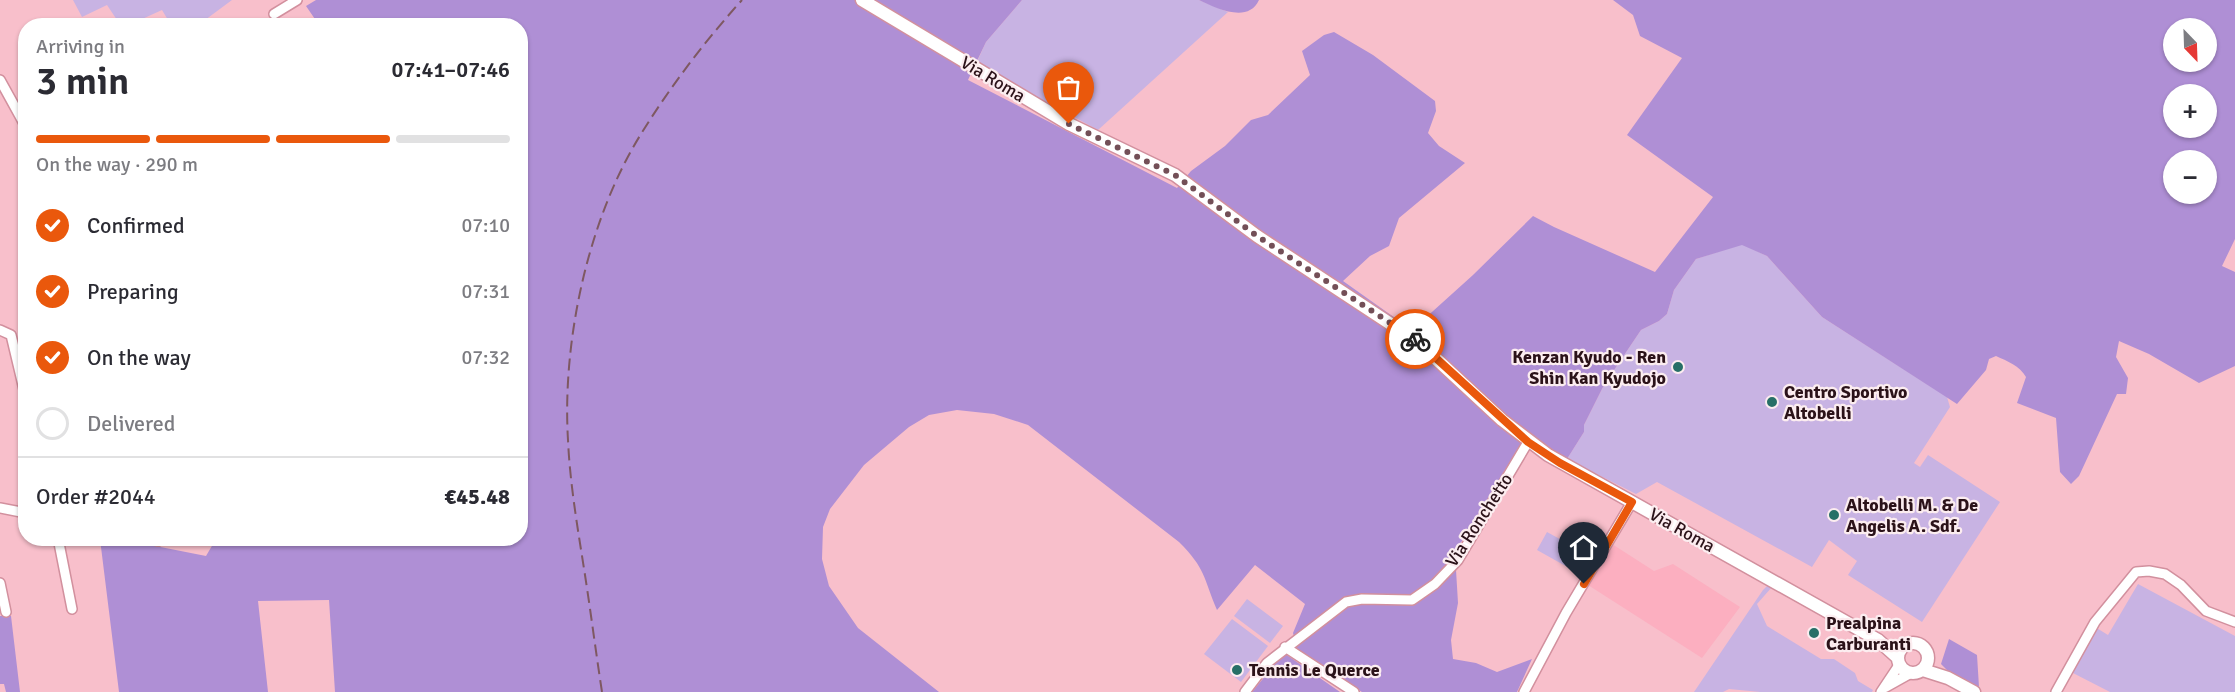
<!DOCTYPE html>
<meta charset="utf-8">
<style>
:root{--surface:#fff;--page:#f7f7f7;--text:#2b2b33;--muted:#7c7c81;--line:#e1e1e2;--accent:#ea580c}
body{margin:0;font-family:Signika,sans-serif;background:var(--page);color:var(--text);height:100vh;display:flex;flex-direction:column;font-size:22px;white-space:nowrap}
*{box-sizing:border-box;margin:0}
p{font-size:20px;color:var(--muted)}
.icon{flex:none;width:33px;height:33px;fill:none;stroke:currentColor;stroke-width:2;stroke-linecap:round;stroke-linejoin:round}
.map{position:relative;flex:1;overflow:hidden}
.details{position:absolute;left:18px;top:18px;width:510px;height:528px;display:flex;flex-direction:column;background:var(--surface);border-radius:24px;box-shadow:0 2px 4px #0004}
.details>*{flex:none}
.needle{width:39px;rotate:157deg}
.controls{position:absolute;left:2163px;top:18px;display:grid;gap:12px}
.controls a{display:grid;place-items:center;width:54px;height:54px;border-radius:50%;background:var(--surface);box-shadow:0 2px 4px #0004;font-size:30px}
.pin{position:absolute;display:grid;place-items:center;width:51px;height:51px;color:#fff;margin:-62px -26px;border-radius:50% 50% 50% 0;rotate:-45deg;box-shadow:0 0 6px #0007}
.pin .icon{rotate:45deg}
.courier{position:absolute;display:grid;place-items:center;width:60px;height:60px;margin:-30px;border:4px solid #ea580c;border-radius:50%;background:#fff;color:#222;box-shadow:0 2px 8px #0007}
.summary em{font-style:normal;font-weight:600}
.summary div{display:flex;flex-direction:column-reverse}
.summary{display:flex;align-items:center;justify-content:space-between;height:102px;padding:0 18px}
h1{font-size:39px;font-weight:600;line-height:45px}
.bar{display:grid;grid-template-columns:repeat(4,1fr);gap:9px 6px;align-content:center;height:72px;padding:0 18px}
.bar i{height:8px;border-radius:4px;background:var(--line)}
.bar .on{background:var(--accent)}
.bar p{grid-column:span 4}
.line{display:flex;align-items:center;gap:15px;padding:0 18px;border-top:2px solid var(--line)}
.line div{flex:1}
ol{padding:0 18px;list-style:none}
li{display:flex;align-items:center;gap:18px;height:66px}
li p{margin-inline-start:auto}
li .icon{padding:6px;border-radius:50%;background:var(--accent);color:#fff;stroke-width:4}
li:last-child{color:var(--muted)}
li i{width:33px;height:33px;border:3px solid var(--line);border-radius:50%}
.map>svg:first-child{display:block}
.built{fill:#fcafc0}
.green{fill:#c8b3e3}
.forest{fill:#af8fd5;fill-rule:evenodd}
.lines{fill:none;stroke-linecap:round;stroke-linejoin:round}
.street-casing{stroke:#d2909e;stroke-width:12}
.secondary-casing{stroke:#d2909e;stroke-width:15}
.street{stroke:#fff;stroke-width:9}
.secondary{stroke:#fff;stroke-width:12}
.rail{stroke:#7e5861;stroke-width:2;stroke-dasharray:12 6;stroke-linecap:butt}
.done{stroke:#734f57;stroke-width:6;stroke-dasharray:0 10.8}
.route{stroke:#ea580c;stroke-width:8}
.poi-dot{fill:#276f67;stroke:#fcedf0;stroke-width:2}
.labels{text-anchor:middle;stroke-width:4.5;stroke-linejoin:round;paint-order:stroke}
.street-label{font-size:18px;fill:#2b1219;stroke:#fcedf0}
.poi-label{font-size:18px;font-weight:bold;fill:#2b1219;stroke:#fcedf0;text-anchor:start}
</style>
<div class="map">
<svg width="2235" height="692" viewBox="0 0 2235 692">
<rect width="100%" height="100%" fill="#f8bfcb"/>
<path class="built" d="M1612,544L1654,571L1673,564L1740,607L1702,658L1588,585Z"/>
<path class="green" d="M73,0H232L205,20L203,25H171L162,10L129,25L121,26L107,5L82,17Z
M1022,0H1199L1228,12L1098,130L976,64L986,42Z
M1742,244L1767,256L1822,317L1947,397L1950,407L1914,463L1920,467L1928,455L2000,502L1922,622L1848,575L1857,561L1829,540L1812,567L1657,482L1636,494L1567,459L1584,432V425L1604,385L1641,330L1659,321L1667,314L1674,290L1696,259Z
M1547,532L1589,555L1578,573L1537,550Z
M2138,584L2235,636V692H2110L2071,672L2095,627L2108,635Z
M1768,585L1772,587L1757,604L1767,626L1821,659H1834L1855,673L1858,681L1873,690L1872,692H1760L1729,689L1723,692H1694L1763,590Z
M1247,599L1283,626L1270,643L1234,616Z
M1232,619L1268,646L1241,682L1204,654Z"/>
<path class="forest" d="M316,0H1022L986,42L968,80L1177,188L1191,171L1225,146L1251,120L1268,115L1310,75L1302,51L1324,35L1334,32L1373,55L1435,101L1436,111L1428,133L1439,146L1465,163L1399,218L1389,246L1370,256L1343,281L1412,330L1473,275L1533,216L1554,227L1655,272L1713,197L1627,135L1682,58L1640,36L1633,15L1613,0H2235V239L2222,266L2235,272V366L2199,383L2149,354L2119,341L2116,357L2128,378L2126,394H2117L2079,476L2071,484L2060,472L2056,418L2017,403L2026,377C2020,366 2007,361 1996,356L1989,359L1986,370L1957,404L1822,317L1767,256L1742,245L1696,259L1674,290L1667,314L1659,321L1641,330L1604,385L1584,425V432L1567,459L1528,438L1460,544L1456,570L1458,603L1451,640L1453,659L1476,663L1497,672L1532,659L1517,692H1362L1298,652L1293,633L1305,604L1255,565L1217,610C1203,577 1206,569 1179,542L1028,425L994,414L957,410L929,415L909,427L864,465L830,509L823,527L822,559L829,586L858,628L939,692H335L329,600L258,601L268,692H119L100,539H120L206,556L216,539L520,538V26L319,25L306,6ZM2174,28H2206V62H2174ZM2174,94H2206V128H2174ZM2174,160H2206V194H2174Z
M1199,0H1259C1248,24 1216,8 1199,0Z
M0,616H11L20,692H6L4,684H0Z
M1949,639L1977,655L1979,687L1947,670L1941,664Z
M1284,653L1340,692H1252Z"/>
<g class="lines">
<defs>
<path id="street" d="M274,14L297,0
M0,80L26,127
M0,330L11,335L26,398
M0,508L26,513
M58,538L72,609
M146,538L158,541
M0,583L6,612
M1285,647L1354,692
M1886,687L1911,673
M1245,692L1267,663L1346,602L1362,599L1412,600L1435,584L1458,560L1528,442
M1524,692L1566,613L1632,502
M1881,692L1899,665
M2056,692L2095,622L2136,572L2149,571L2165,574L2181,585L2206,611L2235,622"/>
<path id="secondary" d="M862,0L1069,124L1175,175L1257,236L1418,342L1502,420L1548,455L1878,640L1898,658
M1898 658a15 15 0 1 1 30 0a15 15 0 1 1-30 0Z
M1923,670L1948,678L1974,692"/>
</defs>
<use href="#street" class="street-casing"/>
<use href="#secondary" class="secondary-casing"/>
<use href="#street" class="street"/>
<use href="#secondary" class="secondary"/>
<path class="rail" d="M602,692C596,653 591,614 585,575C578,530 570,485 568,440C562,341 588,219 641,134C670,87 705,41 742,0"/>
</g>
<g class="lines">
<path class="done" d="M1069,124L1175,175L1257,236L1415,339"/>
<path class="route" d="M1415,339L1528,442L1560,463L1632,502L1584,584"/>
</g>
<g class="poi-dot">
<circle cx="1678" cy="367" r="6"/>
<circle cx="1772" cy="402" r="6"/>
<circle cx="1834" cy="515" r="6"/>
<circle cx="1814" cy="633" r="6"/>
<circle cx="1237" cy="670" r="6"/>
</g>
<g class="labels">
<g class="street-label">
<text transform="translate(993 79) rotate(31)" y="6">Via Roma</text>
<text transform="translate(1479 520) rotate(-57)" y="6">Via Ronchetto</text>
<text transform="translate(1682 530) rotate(29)" y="6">Via Roma</text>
</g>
<g class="poi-label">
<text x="1666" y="363" text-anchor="end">Kenzan Kyudo - Ren<tspan x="1666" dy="21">Shin Kan Kyudojo</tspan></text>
<text x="1784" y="398">Centro Sportivo<tspan x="1784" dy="21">Altobelli</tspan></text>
<text x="1846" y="511">Altobelli M. &amp; De<tspan x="1846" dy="21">Angelis A. Sdf.</tspan></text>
<text x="1826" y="629">Prealpina<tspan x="1826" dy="21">Carburanti</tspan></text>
<text x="1249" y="676">Tennis Le Querce</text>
</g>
</g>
</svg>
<div class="controls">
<a><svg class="needle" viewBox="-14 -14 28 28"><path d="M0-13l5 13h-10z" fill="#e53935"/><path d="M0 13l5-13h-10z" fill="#7c7c81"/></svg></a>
<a>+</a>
<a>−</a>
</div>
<div class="pin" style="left:1069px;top:124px;background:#ea580c"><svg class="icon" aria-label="bag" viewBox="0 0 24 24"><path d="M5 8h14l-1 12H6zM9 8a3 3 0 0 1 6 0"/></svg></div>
<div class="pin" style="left:1584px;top:584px;background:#1f2937"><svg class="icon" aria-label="home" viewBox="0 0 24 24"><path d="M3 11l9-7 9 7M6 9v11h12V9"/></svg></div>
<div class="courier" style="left:1415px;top:339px"><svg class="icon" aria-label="bike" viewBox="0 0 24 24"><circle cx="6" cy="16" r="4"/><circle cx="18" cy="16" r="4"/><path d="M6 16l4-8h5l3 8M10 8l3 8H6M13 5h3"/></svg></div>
<section class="details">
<div class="summary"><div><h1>3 min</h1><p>Arriving in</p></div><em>07:41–07:46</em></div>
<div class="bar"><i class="on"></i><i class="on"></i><i class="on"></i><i></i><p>On the way · 290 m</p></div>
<ol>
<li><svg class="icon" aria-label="check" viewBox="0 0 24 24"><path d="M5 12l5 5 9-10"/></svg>Confirmed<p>07:10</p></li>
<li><svg class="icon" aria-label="check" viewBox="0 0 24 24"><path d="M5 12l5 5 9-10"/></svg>Preparing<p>07:31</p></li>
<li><svg class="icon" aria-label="check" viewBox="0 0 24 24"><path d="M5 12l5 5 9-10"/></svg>On the way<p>07:32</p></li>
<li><i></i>Delivered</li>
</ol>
<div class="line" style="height:78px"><div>Order #2044</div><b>€45.48</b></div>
</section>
</div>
